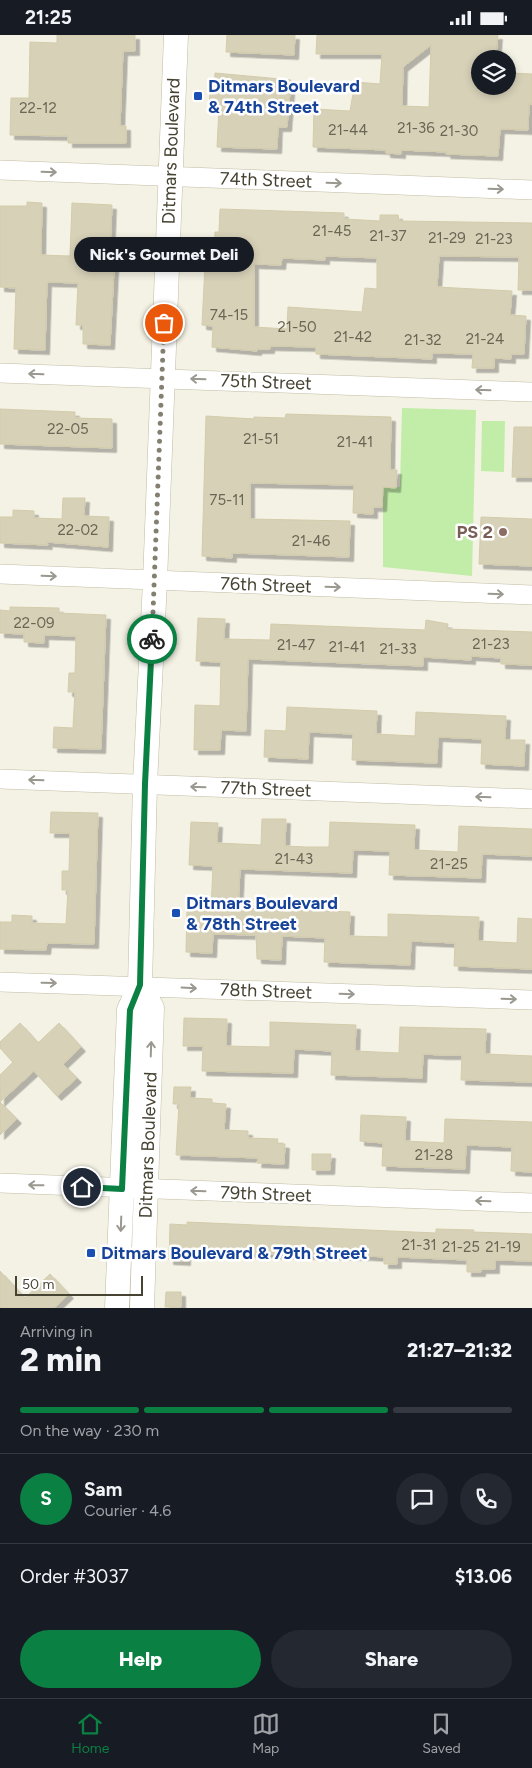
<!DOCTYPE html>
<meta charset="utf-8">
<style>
:root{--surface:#171b24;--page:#242831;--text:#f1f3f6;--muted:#9ea1a6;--line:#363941;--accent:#0b8043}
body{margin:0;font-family:Figtree,sans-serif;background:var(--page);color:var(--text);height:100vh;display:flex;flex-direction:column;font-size:19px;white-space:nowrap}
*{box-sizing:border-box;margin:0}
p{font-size:16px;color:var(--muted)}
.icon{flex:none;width:28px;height:28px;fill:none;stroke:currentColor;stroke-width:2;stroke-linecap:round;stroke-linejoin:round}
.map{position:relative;height:1273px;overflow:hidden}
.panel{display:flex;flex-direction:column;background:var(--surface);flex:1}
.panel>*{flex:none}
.fabs{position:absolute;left:471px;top:15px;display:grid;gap:10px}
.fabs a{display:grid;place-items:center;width:45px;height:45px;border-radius:50%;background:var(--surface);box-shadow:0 2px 8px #0003;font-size:25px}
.scale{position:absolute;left:15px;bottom:12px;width:128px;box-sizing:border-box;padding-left:5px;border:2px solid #474333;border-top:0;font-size:14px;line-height:18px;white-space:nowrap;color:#474333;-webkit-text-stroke:4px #fff;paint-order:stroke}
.pin{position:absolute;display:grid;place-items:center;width:42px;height:42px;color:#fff;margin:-21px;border:2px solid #fff;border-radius:50%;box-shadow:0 1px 5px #0007}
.courier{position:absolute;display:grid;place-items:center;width:50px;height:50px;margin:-25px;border:4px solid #0b8043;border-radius:50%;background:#fff;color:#222;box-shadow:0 1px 6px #0007}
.bubble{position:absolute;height:35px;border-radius:18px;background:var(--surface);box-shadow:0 2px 8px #0003;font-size:16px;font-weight:800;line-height:35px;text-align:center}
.summary em{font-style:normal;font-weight:800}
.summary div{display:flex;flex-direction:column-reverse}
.summary{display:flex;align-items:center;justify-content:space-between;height:85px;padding:0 20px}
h1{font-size:32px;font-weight:800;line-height:38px}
.bar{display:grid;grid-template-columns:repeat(4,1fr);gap:8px 5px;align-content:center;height:60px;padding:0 20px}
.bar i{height:6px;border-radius:4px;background:var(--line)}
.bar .selected{background:var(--accent)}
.bar p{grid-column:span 4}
.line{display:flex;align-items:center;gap:12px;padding:0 20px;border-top:1px solid var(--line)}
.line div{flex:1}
.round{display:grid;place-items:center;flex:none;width:52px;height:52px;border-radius:26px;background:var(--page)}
.primary-button{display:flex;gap:10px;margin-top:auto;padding:10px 20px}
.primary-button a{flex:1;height:58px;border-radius:30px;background:var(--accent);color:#fff;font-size:20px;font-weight:800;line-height:58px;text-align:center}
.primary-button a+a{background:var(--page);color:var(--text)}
.status{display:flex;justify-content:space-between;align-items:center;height:35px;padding:0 25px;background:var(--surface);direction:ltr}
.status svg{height:14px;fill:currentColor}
.tabs{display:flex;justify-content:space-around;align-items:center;height:70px;border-top:1px solid var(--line);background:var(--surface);font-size:14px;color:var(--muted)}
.tabs a{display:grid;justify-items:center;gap:2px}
.tabs .selected{color:var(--accent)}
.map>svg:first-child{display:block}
.green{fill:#c1eda8}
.building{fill:#d7d1b8;stroke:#d3cbaa;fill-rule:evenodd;filter:url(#shadow)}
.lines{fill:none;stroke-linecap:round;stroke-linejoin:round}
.minor-casing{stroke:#c1bca5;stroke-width:20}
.tertiary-casing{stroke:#c1bca5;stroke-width:25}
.minor{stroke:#fff;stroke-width:19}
.tertiary{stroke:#fff;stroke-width:24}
.oneway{stroke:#9a988f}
.done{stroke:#848071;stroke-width:5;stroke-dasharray:0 9}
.route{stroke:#0b8043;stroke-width:6}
.transit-dot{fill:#1a4fb4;stroke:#fff;stroke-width:2}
.education-dot{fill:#8d6e63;stroke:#fff;stroke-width:2}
.labels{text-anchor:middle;stroke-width:5;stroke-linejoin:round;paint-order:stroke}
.number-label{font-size:15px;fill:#6b6654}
.transit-label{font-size:18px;font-weight:bold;fill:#164399;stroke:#fff;text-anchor:start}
.street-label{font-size:18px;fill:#474333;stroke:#fff}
.education-label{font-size:18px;font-weight:bold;fill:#785e54;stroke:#fff;text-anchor:end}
</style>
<div class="status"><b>21:25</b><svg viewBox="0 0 49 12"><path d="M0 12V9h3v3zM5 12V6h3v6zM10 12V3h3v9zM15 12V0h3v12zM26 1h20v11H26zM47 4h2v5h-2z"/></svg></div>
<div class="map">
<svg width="532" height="1273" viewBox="0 0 532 1273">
<defs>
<filter id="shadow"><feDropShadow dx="4.5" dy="4.5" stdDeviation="0" flood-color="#0004"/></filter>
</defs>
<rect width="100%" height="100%" fill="#f4f2e4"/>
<path class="green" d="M402,373L476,375L472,541L383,532V452H400Z
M482,386H505L504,437L481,436Z"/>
<path class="building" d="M57,0H135V16H123L120,91H126V108H68V101L10,100L11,63H29L30,7L57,8Z
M227,0H295L294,20L226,17Z
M317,0H498L496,20H480V52L510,53V38L532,39V69H529L528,95L500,94L498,121L446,119L447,117L401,115V119L386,118V115L313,112L314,74L350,76L355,47L380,49L382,19H316ZM431,10L429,72L402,71L403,32Z
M215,38L291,45L287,92H278L277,114L217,112L219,73L209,72L210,58H214Z
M27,167L42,168L41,220L70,221L72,168L112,170L110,216H115L110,310L83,309V290H76L78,248L47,247L45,315L14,314L16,253L0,252V171H27Z
M220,174L344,178V184L380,186V180H398L399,186L532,188V255H518L519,222L439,221L437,252L512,256L510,280L526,281L524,319H511V324L494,323V333H472L473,319L432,318V324L316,319V312L270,311V314H257V316L212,312L213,291L202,290L205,231H214L215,197H219ZM325,221L377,223V254L365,253L362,277L288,272L287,294L254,292V229L281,230L282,223L325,225Z
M0,374L75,377V383L112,384V413L0,409Z
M286,379L391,382L390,435H397L396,453L383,452L382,472H373V479L353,478L354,450L250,448V484L350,486L349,522L232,518V523L202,521L206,381L254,384V382L285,383Z
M514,392H532V442H512Z
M63,463H85L84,481L109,482L108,512L47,507L48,510L0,508V482H13V475L34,476V483L62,484Z
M481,482L532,484V531L479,529Z
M10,572L59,573V578L106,580L101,714L53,713L54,692L73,693L75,657H68L69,638H75L76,601L44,600V608L24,607V599L0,598V575L10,576Z
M198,583L225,584L224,604L270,605L271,589L425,595L426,585L448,589L447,594L532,597V630L501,629V623L471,621V625L423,622V631L248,624L246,696L221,695L220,715H194L195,670L220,671L221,627L196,626Z
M287,672L377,676L376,699L396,700L415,701L416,677L506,681L505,705H525L524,731L481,729L482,704L461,703L438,702L437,728L352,725L353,699L309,697L308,724L264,722L265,695L286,696Z
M51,777L98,778L94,909L47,908L46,915L0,914V887H12V880L32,881V888L66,889L68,855H62V836H69L70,798H50Z
M262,784H286L285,811L306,812H329L330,787L415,790L414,815L458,817L459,791L532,794V821L482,819L481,843L389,840L390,816L353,815L352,838L240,834L238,873L350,877L349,901L388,902V879L479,882L478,906L517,908L518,883L532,884V934L454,931L455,908L411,906L410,930L324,927L325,903L282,901L281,925L257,924L256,900L213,899L212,918L186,917L187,874L211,875L213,831L189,830L191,787L218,788L217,808L261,810Z
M184,983L227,984L226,1011L270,1012V987L356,990L355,1016L399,1018L400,992L486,994L485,1019L532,1021V1047L461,1045L462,1020H442L423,1019L422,1043L331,1040L332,1016L294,1014L293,1038L202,1036L203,1011H183Z
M20,988L38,1008L59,988L81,1012L63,1029L77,1043L57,1061L34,1036L0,1067L17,1084L0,1100V1040L13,1027L0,1013V1007Z
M174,1052H191L190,1063L212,1064V1068L226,1069L224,1095L248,1096V1103L278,1104L277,1108L285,1109L284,1129L257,1128L258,1123L176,1120L179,1069H173Z
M361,1080L406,1082L405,1106L425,1107L444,1108L445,1084L532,1087V1137L511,1136L512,1112L466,1110L465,1134L382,1131L383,1108L360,1106Z
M312,1119H331L330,1135H312Z
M187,1187L436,1198V1194L474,1195L473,1197L532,1199V1226L495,1225V1234H481V1237H467V1225L397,1222V1229H384V1222L369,1221L271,1219L186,1214V1226L169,1225L170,1189L187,1190Z
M0,1236L25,1263L50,1239L69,1259L54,1273H0Z
M166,1257H181V1272H165Z"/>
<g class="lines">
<defs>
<path id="minor" d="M0,135L532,155
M0,338L532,357
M0,539L532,560
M0,744L532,764
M0,947L532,965
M0,1148L532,1168"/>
<path id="tertiary" d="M140,951L152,973L142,1273
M117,1273L129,975L140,951L145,749L155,546L176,0"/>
</defs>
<use href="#minor" class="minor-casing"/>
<use href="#tertiary" class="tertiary-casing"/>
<use href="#minor" class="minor"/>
<use href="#tertiary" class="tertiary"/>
</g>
<defs><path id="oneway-shaft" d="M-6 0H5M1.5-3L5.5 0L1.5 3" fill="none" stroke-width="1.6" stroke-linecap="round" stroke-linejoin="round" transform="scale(1.25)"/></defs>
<g class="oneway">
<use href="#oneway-shaft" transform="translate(49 137) rotate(2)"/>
<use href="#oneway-shaft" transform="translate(334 148) rotate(2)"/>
<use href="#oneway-shaft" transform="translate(496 154) rotate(2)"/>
<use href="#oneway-shaft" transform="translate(36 339) rotate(-178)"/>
<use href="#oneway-shaft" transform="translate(198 344) rotate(-178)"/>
<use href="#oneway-shaft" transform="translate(483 355) rotate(-178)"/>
<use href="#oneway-shaft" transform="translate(49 541) rotate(2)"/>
<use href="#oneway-shaft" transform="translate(333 552) rotate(2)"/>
<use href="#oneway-shaft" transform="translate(496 559) rotate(2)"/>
<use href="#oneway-shaft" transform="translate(36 745) rotate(-178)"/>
<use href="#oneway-shaft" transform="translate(198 752) rotate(-178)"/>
<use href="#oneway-shaft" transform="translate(483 762) rotate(-178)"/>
<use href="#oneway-shaft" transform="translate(49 948) rotate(1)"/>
<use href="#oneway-shaft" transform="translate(189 953) rotate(3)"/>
<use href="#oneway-shaft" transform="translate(347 959) rotate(2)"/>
<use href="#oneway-shaft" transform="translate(509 964) rotate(2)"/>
<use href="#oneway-shaft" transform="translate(151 1014) rotate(-88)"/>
<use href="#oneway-shaft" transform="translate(36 1150) rotate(-179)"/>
<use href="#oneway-shaft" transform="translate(198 1156) rotate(-178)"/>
<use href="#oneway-shaft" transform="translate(483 1166) rotate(-178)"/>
<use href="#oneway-shaft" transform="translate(121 1189) rotate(92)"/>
</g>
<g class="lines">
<path class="done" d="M152,604L164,288"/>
<path class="route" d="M82,1152L122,1154L130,975L140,950L145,749L152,604"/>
</g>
<g class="transit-dot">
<rect x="193" y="56" width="10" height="10" rx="2.5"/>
<rect x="171" y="873" width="10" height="10" rx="2.5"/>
<rect x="86" y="1213" width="10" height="10" rx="2.5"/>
</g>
<circle class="education-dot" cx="503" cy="497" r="5"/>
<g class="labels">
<g class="number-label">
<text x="38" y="78">22-12</text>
<text x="416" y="98">21-36</text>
<text x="348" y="100">21-44</text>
<text x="459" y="101">21-30</text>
<text x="332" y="201">21-45</text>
<text x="388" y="206">21-37</text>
<text x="447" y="208">21-29</text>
<text x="494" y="209">21-23</text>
<text x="229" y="285">74-15</text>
<text x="297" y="297">21-50</text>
<text x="353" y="307">21-42</text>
<text x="485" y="309">21-24</text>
<text x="423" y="310">21-32</text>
<text x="68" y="399">22-05</text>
<text x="261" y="409">21-51</text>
<text x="355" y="412">21-41</text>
<text x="227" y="470">75-11</text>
<text x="78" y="500">22-02</text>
<text x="311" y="511">21-46</text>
<text x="34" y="593">22-09</text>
<text x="491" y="614">21-23</text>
<text x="296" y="615">21-47</text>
<text x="347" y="617">21-41</text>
<text x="398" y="619">21-33</text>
<text x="294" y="829">21-43</text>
<text x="449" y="834">21-25</text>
<text x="434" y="1125">21-28</text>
<text x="419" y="1215">21-31</text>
<text x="461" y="1217">21-25</text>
<text x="503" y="1217">21-19</text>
</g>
<g class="transit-label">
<text x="208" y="57">Ditmars Boulevard<tspan x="208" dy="21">&amp; 74th Street</tspan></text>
<text x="186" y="874">Ditmars Boulevard<tspan x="186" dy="21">&amp; 78th Street</tspan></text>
<text x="101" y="1224">Ditmars Boulevard &amp; 79th Street</text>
</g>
<g class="street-label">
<text transform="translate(171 116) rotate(-88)" y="6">Ditmars Boulevard</text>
<text transform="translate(266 145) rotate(2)" y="6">74th Street</text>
<text transform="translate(266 347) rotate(2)" y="6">75th Street</text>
<text transform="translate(266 550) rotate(2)" y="6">76th Street</text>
<text transform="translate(266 754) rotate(2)" y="6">77th Street</text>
<text transform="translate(266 956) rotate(2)" y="6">78th Street</text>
<text transform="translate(148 1110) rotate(-88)" y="6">Ditmars Boulevard</text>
<text transform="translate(266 1159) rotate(2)" y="6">79th Street</text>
</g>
<g class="education-label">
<text x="493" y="503">PS 2</text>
</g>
</g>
</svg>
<div class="fabs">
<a><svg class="icon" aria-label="layers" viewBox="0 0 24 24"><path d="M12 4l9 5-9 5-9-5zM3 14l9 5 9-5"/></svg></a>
</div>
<div class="scale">50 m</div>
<div class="pin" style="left:164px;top:288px;background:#ea580c"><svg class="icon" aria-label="bag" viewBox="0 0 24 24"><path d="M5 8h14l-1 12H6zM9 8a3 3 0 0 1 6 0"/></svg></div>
<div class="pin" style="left:82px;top:1152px;background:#1f2937"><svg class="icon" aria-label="home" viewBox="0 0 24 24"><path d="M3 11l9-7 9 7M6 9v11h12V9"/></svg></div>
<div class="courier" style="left:152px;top:604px"><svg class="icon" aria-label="bike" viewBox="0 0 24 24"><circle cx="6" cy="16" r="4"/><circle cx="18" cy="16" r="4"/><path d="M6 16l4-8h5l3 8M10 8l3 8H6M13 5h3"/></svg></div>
<div class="bubble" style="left:74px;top:202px;width:180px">Nick's Gourmet Deli</div>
</div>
<section class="panel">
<div class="summary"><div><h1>2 min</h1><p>Arriving in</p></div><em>21:27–21:32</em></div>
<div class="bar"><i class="selected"></i><i class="selected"></i><i class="selected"></i><i></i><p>On the way · 230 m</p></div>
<div class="line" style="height:90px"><b class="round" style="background:var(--accent);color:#fff">S</b><div><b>Sam</b><p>Courier · 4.6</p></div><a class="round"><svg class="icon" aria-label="chat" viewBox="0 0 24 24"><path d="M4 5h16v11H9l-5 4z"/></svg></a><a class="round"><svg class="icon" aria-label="phone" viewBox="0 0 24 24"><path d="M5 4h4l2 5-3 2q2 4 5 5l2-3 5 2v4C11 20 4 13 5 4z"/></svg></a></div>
<div class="line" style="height:65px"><div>Order #3037</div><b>$13.06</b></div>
<div class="primary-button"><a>Help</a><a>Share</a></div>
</section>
<nav class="tabs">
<a class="selected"><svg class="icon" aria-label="home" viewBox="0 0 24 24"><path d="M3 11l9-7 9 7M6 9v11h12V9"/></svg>Home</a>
<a><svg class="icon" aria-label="map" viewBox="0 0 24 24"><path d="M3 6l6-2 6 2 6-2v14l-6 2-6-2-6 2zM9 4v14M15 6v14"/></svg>Map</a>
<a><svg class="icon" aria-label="saved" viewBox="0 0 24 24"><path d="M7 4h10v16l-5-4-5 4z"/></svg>Saved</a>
</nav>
